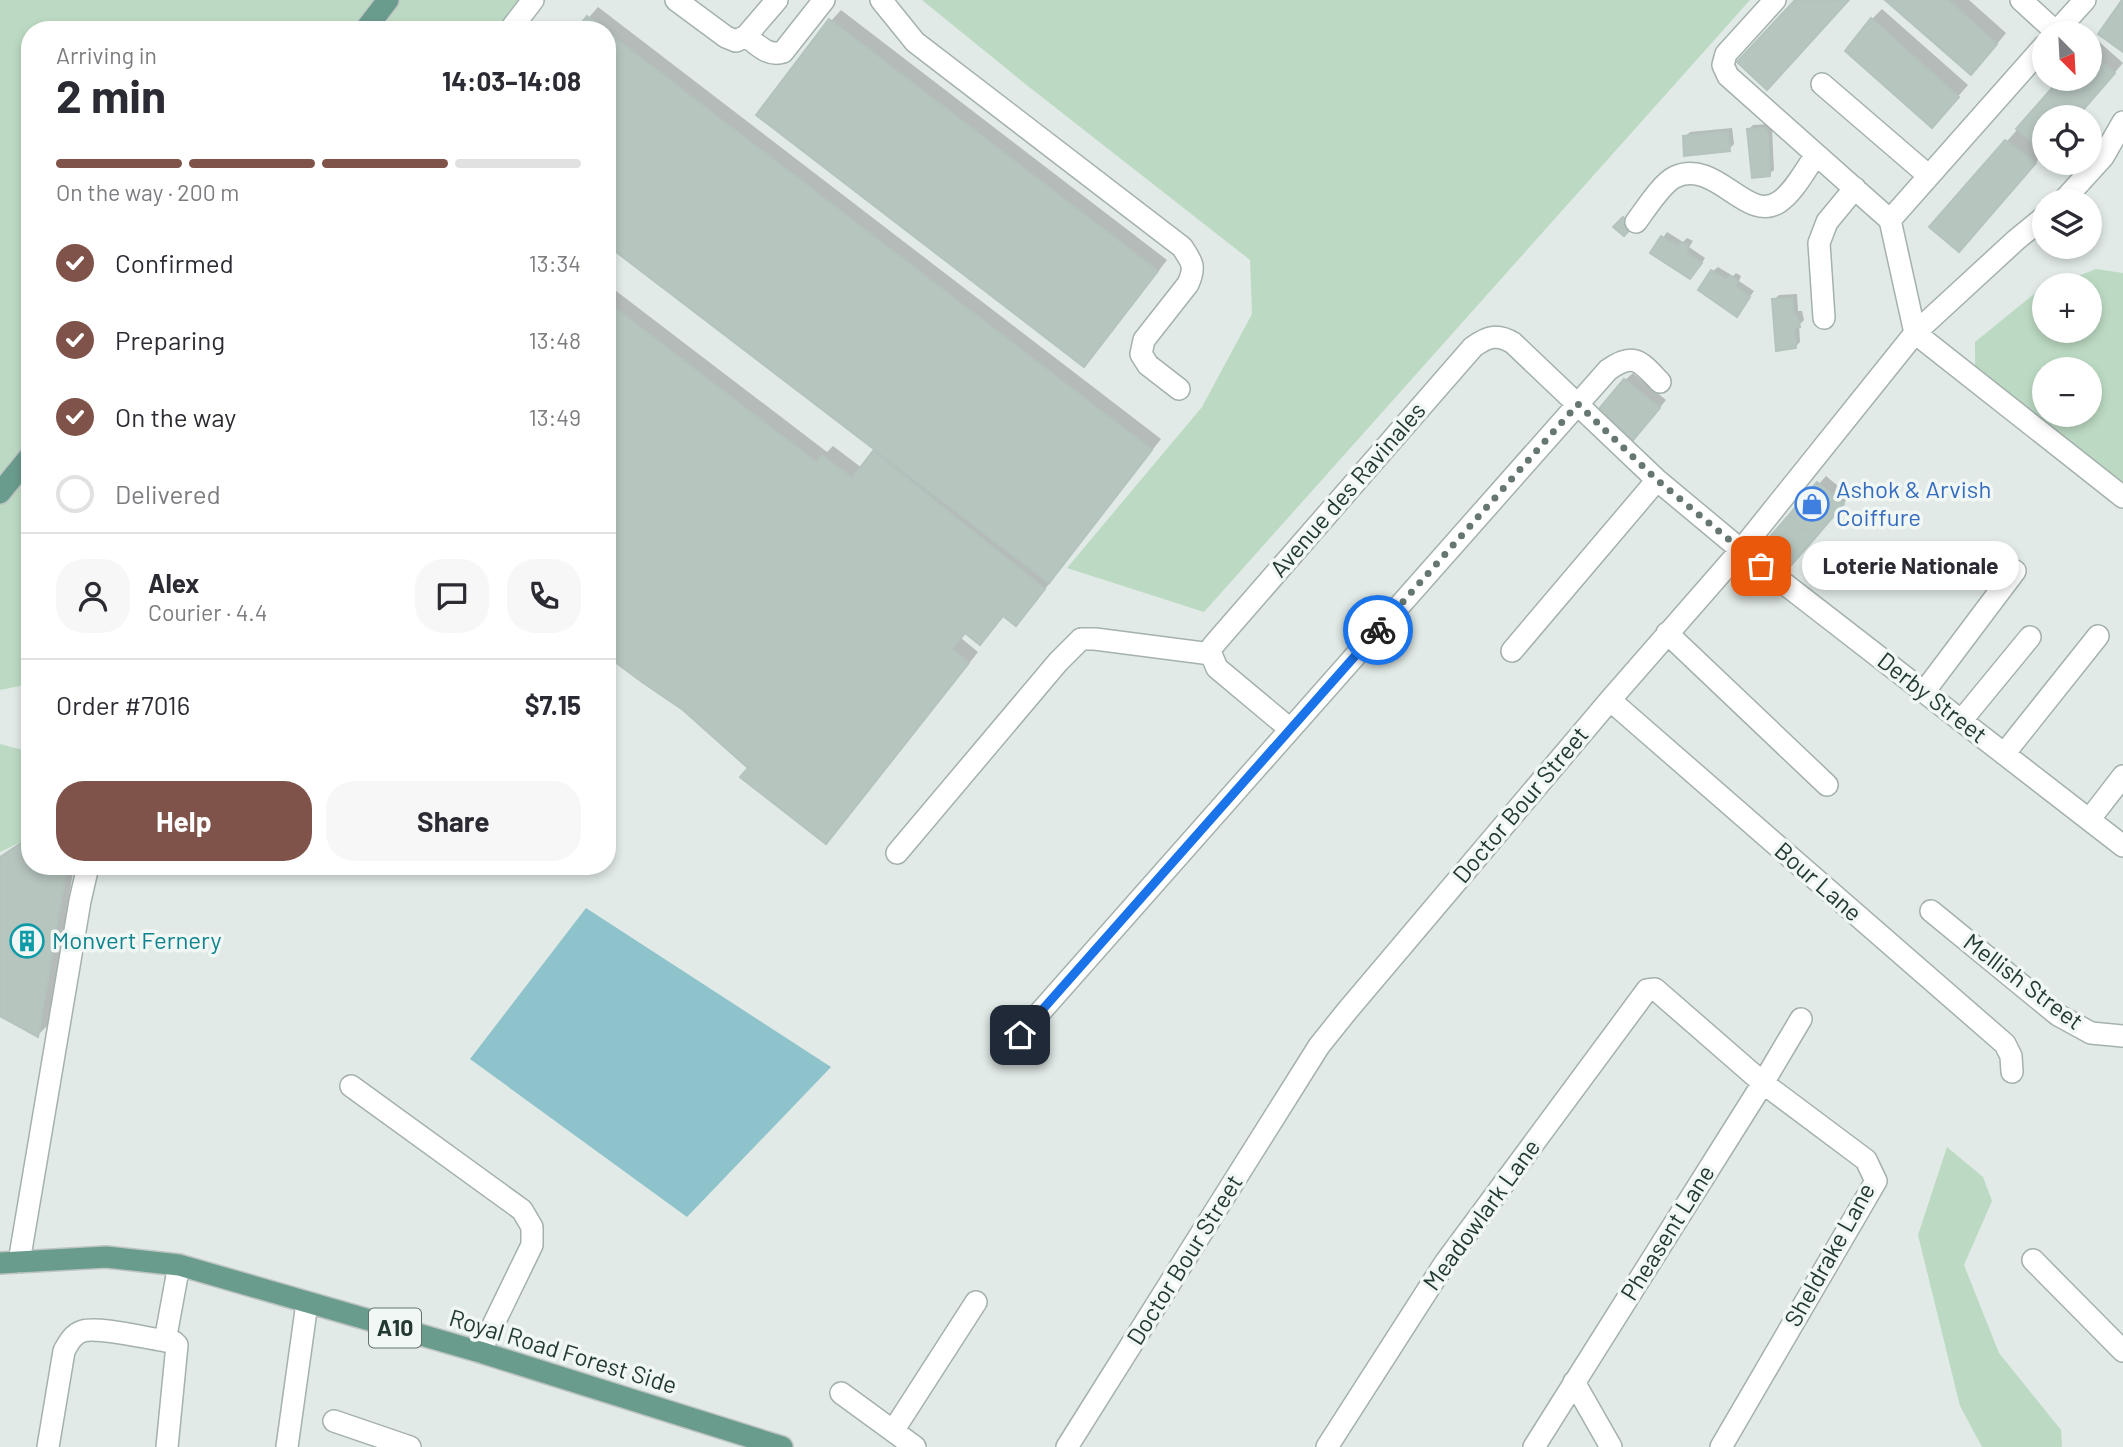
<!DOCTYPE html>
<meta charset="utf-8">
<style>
:root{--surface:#fff;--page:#f7f7f7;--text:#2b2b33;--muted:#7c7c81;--line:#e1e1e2;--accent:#7f524a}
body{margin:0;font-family:Barlow,sans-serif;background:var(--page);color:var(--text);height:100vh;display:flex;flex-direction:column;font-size:26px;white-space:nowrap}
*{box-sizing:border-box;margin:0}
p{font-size:23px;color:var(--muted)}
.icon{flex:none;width:38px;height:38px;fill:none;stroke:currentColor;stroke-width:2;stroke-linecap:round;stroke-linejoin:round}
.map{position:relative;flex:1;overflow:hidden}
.side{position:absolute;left:21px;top:21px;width:595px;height:854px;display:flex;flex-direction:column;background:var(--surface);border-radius:28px;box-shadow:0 4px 10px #0003}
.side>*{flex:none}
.needle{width:46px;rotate:156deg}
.fabs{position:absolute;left:2032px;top:21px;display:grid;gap:14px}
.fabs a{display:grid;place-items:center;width:70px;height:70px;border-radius:50%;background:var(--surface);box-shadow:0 4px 10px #0003;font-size:35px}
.pin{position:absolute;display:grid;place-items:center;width:60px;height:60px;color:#fff;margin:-30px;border-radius:14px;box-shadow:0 4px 10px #0006}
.courier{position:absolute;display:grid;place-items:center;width:70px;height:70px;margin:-35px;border:5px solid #1a73e8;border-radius:50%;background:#fff;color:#222;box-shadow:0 2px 9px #0007}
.bubble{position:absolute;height:49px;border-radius:24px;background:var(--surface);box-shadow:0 4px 10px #0003;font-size:23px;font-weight:700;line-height:49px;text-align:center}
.overview em{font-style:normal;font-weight:700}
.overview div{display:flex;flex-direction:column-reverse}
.overview{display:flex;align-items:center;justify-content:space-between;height:119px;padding:0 35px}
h1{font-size:46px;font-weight:700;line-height:52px}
.bar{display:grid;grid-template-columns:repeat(4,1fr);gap:10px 7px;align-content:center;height:84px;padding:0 35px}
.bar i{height:9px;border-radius:5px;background:var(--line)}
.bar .on{background:var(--accent)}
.bar p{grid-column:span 4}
.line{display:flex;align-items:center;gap:18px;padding:0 35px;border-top:2px solid var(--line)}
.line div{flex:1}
.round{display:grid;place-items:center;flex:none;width:74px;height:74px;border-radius:28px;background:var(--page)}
ol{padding:0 35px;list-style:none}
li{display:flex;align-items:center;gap:21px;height:77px}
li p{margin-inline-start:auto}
li .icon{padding:7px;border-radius:50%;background:var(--accent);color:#fff;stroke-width:4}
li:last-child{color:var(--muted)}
li i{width:38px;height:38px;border:4px solid var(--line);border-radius:50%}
.primary-button{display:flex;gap:14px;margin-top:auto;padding:14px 35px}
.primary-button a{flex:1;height:80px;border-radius:28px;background:var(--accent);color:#fff;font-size:28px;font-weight:700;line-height:80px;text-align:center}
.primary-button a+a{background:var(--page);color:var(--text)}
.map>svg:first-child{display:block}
.green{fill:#bcdac3;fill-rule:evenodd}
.water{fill:#8ec3cb}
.shadow{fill:#0003}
.building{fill:#b7c5bf;stroke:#b4c3bd;stroke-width:2}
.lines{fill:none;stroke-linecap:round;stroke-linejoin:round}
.minor-casing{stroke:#a4b1ad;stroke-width:24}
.major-casing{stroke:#bdc4c2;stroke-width:24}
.minor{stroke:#fff;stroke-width:21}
.major{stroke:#6a9c8e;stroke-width:21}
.done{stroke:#667772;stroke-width:7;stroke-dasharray:0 12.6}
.route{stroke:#1a73e8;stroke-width:9}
.labels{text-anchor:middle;stroke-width:7;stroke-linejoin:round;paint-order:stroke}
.shield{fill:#f1f7f4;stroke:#61726d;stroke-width:2}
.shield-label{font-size:23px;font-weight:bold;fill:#233933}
.street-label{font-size:24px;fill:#233933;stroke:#f1f7f4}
.shop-label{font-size:24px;fill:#366cbe;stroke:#f1f7f4;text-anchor:start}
.culture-label{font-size:24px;fill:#0d838f;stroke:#f1f7f4;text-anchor:start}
</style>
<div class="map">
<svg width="2123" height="1447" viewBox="0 0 2123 1447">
<rect width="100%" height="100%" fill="#e1eae6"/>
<path class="green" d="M0,0H533L509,30H30V684L0,690Z
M922,0H1750L1204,612L1067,568L1202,407L1252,314L1250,260L1024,83Z
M2096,269L2123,273V502L2098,486L2044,420L1991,395L1975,372V342L2034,294L2044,290V331H2090V285H2055ZM2044,369H2090V415H2044Z
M0,744L30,752V820L21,842L0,852Z
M1947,1147L1983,1177L1992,1201L1964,1265L1999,1353L2061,1430L2062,1447H1982L1960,1406L1918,1235Z"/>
<path class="water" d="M586,908L831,1067L687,1217L470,1059Z"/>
<path class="shadow" d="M1797,0H1848L1777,77L1740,62Z
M1887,0H1969L2006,33L1982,62Z
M598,7L1161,439L1052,577L1054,578L1016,624L1004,614L966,632L961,638L978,652L836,831L750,767L684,709L607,653V284L827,452L833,446L862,468L877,449L607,242V30H578Z
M1882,9L1968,85L1942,115L1872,19Z
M841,10L1167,260L1094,354L831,21Z
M2097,40L2123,63L2076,117H2044V153L1969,240L1931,227L2062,79H2090V47Z
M1770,124L1772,129L1774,170L1769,174L1749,129L1753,125Z
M1732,128L1734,144L1729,149L1685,137L1690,132Z
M1667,232L1683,242L1687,238L1693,241L1689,247L1705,258L1695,273L1653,252Z
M1718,267L1733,276L1736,273L1741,276L1739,281L1754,291L1737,314L1713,271Z
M1797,294L1798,311H1802L1804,320L1799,325L1800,342L1795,347L1774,300L1779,295Z
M1633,373L1666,400L1637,436L1625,380Z
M1826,476L1850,496L1786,569L1755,556Z
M30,836V866H74L48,1025L38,1035L0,1014V856Z"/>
<path class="building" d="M1795,0L1848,1L1767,90L1737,62Z
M1885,0H1948L1997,44L1971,75Z
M2122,0H2123V52L2098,34Z
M587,16L605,30H576Z
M1871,18L1959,97L1932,128L1845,51Z
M829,19L1158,271L1084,367L756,115Z
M607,32L1152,450L1049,583L607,245Z
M2090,52L2115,73L2077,117H2044V152L2016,129L2060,79H2090Z
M1765,128L1768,135L1770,176L1752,178L1747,129Z
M1728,131L1730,151L1684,156L1683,136Z
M2005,140L2036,163L1959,252L1929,227Z
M1623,217L1633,226L1624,236L1613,227Z
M1661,236L1678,246L1681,242L1689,246L1686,252L1702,263L1690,279L1650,253Z
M1711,270L1727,280L1730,276L1738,281L1735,286L1750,297L1737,317L1698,290Z
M1792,298L1794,315H1797L1800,327H1795L1796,348L1776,351L1772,299Z
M607,302L816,462L822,455L852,478L873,451L1045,589L1016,626L1003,616L980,645L965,633L952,649L969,663L826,844L740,777L748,768L683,710L642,682L607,656Z
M1624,379L1660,408L1629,445L1593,416Z
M1817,482L1844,504L1815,538L1789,515Z
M1789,515L1815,538L1779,579L1753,556Z
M30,838V866H67L38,1037L0,1016V858Z"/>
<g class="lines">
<defs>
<path id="minor" d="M676,0L726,37L736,41L746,36L777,0
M881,0L915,42L1182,247C1192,262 1196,266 1188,284L1144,340L1141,354L1148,365L1179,389
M1775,0L1726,54L1723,65L1728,76L1890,220L1915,333L2123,497
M2021,0L2056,32
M510,30L533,0
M2055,33L2085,0
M746,36C758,45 768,57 783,52L824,0
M1822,84L1929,176
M2063,201L2103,157L2123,122
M1890,220L2044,46
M1636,222C1645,210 1662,183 1675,177C1716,158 1747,224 1779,202C1794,192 1805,170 1816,155
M1824,318L1819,243L1827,222L1855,188
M1667,633L1827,785
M1512,651L1657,480
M1211,654L1212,647L1217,641L1473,347C1487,337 1497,333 1513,343L1657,480L1741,550L2123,846
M1211,654L1217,668L1290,729
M1924,692L2015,571
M1610,700L2005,1044L2011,1056L2012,1072
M1961,721L2030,637
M2004,754L2098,636
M2089,820L2123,776
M897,853L1058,662L1081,639H1095L1211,654
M1931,911L2058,1015L2091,1033L2123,1036
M1020,1035L1608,370C1634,351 1641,362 1660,382
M351,1086L522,1210L532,1227V1245L480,1352
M2033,1260L2123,1351
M19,1262L80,901L88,866
M165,1341L179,1265
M1574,1382L1611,1447
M841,1393L915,1447
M334,1421L410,1447
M893,1431L976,1302
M48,1447L64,1351C69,1342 73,1334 83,1331C100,1326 153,1340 174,1342L177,1345L167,1447
M287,1447L307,1303
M1067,1447L1319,1046L1347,1011L1610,700L1741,550L1915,333L2016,240L2044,217
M1327,1447L1445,1263L1647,990L1655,989L1763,1083L1866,1160L1876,1181L1721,1447
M1534,1447L1763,1083L1801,1019"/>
<path id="major" d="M365,30L388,0
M0,493L30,456
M0,1263L106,1257L179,1265L480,1352L782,1447"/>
</defs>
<use href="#minor" class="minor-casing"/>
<use href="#major" class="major-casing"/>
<use href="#minor" class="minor"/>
<use href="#major" class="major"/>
</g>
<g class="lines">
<path class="done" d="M1378,630L1578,404L1657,480L1761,566"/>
<path class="route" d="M1020,1035L1378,630"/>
</g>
<defs>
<symbol id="shop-ring" viewBox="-11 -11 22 22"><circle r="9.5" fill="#f1f7f4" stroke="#3f7fe0" stroke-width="1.5"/><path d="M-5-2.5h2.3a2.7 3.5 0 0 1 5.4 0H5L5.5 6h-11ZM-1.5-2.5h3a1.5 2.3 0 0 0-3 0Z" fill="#3f7fe0"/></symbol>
<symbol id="building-ring" viewBox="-11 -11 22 22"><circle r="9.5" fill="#f1f7f4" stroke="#0f9aa8" stroke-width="1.5"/><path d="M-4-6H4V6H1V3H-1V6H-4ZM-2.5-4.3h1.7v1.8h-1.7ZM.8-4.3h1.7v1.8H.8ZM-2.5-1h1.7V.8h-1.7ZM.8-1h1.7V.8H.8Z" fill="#0f9aa8"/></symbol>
</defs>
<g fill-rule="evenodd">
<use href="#shop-ring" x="1793" y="485" width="38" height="38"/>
<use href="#building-ring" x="8" y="922" width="38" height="38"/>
</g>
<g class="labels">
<rect class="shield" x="369" y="1308.5" width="52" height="39" rx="5"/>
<g class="shield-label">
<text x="395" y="1336">A10</text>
</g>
<g class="street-label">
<text transform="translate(1348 490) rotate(-49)" y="8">Avenue des Ravinales</text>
<text transform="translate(1932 698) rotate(38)" y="8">Derby Street</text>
<text transform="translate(1521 805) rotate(-50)" y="8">Doctor Bour Street</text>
<text transform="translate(1818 882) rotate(41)" y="8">Bour Lane</text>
<text transform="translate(2023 982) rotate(37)" y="8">Mellish Street</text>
<text transform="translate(1482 1215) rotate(-54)" y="8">Meadowlark Lane</text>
<text transform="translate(1668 1233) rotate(-58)" y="8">Pheasent Lane</text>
<text transform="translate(1830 1255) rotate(-61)" y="8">Sheldrake Lane</text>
<text transform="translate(1185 1260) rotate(-58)" y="8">Doctor Bour Street</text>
<text transform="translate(563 1352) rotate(17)" y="8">Royal Road Forest Side</text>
</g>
<g class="shop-label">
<text x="1836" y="498">Ashok &amp; Arvish<tspan x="1836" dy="28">Coiffure</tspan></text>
</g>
<g class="culture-label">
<text x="52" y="949">Monvert Fernery</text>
</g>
</g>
</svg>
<div class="fabs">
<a><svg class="needle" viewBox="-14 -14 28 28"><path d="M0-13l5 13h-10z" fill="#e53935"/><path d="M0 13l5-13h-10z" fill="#7c7c81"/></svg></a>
<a><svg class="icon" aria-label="locate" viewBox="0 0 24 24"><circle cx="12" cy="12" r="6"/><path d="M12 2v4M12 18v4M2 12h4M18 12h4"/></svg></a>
<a><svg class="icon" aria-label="layers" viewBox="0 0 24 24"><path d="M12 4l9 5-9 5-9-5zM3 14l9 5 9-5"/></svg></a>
<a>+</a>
<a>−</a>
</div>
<div class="pin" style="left:1761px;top:566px;background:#ea580c"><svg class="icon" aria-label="bag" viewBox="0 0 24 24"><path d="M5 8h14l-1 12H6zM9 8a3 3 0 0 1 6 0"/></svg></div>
<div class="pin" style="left:1020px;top:1035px;background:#1f2937"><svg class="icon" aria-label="home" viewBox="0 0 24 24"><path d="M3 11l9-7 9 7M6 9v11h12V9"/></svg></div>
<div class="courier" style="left:1378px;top:630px"><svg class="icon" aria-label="bike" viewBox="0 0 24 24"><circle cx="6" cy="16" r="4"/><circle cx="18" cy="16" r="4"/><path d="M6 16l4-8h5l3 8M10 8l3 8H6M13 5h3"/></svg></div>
<div class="bubble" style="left:1802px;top:541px;width:217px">Loterie Nationale</div>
<section class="side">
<div class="overview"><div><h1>2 min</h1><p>Arriving in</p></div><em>14:03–14:08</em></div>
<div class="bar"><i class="on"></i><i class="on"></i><i class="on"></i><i></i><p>On the way · 200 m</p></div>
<ol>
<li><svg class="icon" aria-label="check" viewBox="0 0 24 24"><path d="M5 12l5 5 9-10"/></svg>Confirmed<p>13:34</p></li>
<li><svg class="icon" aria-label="check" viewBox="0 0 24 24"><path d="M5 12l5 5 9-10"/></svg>Preparing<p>13:48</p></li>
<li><svg class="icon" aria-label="check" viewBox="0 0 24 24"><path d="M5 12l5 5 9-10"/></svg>On the way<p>13:49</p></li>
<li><i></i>Delivered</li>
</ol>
<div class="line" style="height:126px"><a class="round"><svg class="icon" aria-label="person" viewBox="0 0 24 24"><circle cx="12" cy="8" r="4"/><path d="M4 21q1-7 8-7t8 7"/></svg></a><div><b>Alex</b><p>Courier · 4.4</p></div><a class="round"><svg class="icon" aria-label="chat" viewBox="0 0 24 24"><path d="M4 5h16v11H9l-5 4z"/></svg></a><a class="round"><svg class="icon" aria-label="phone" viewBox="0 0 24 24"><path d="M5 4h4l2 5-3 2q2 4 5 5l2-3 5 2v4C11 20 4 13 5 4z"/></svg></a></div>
<div class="line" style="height:91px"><div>Order #7016</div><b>$7.15</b></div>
<div class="primary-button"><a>Help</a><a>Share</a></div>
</section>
</div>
